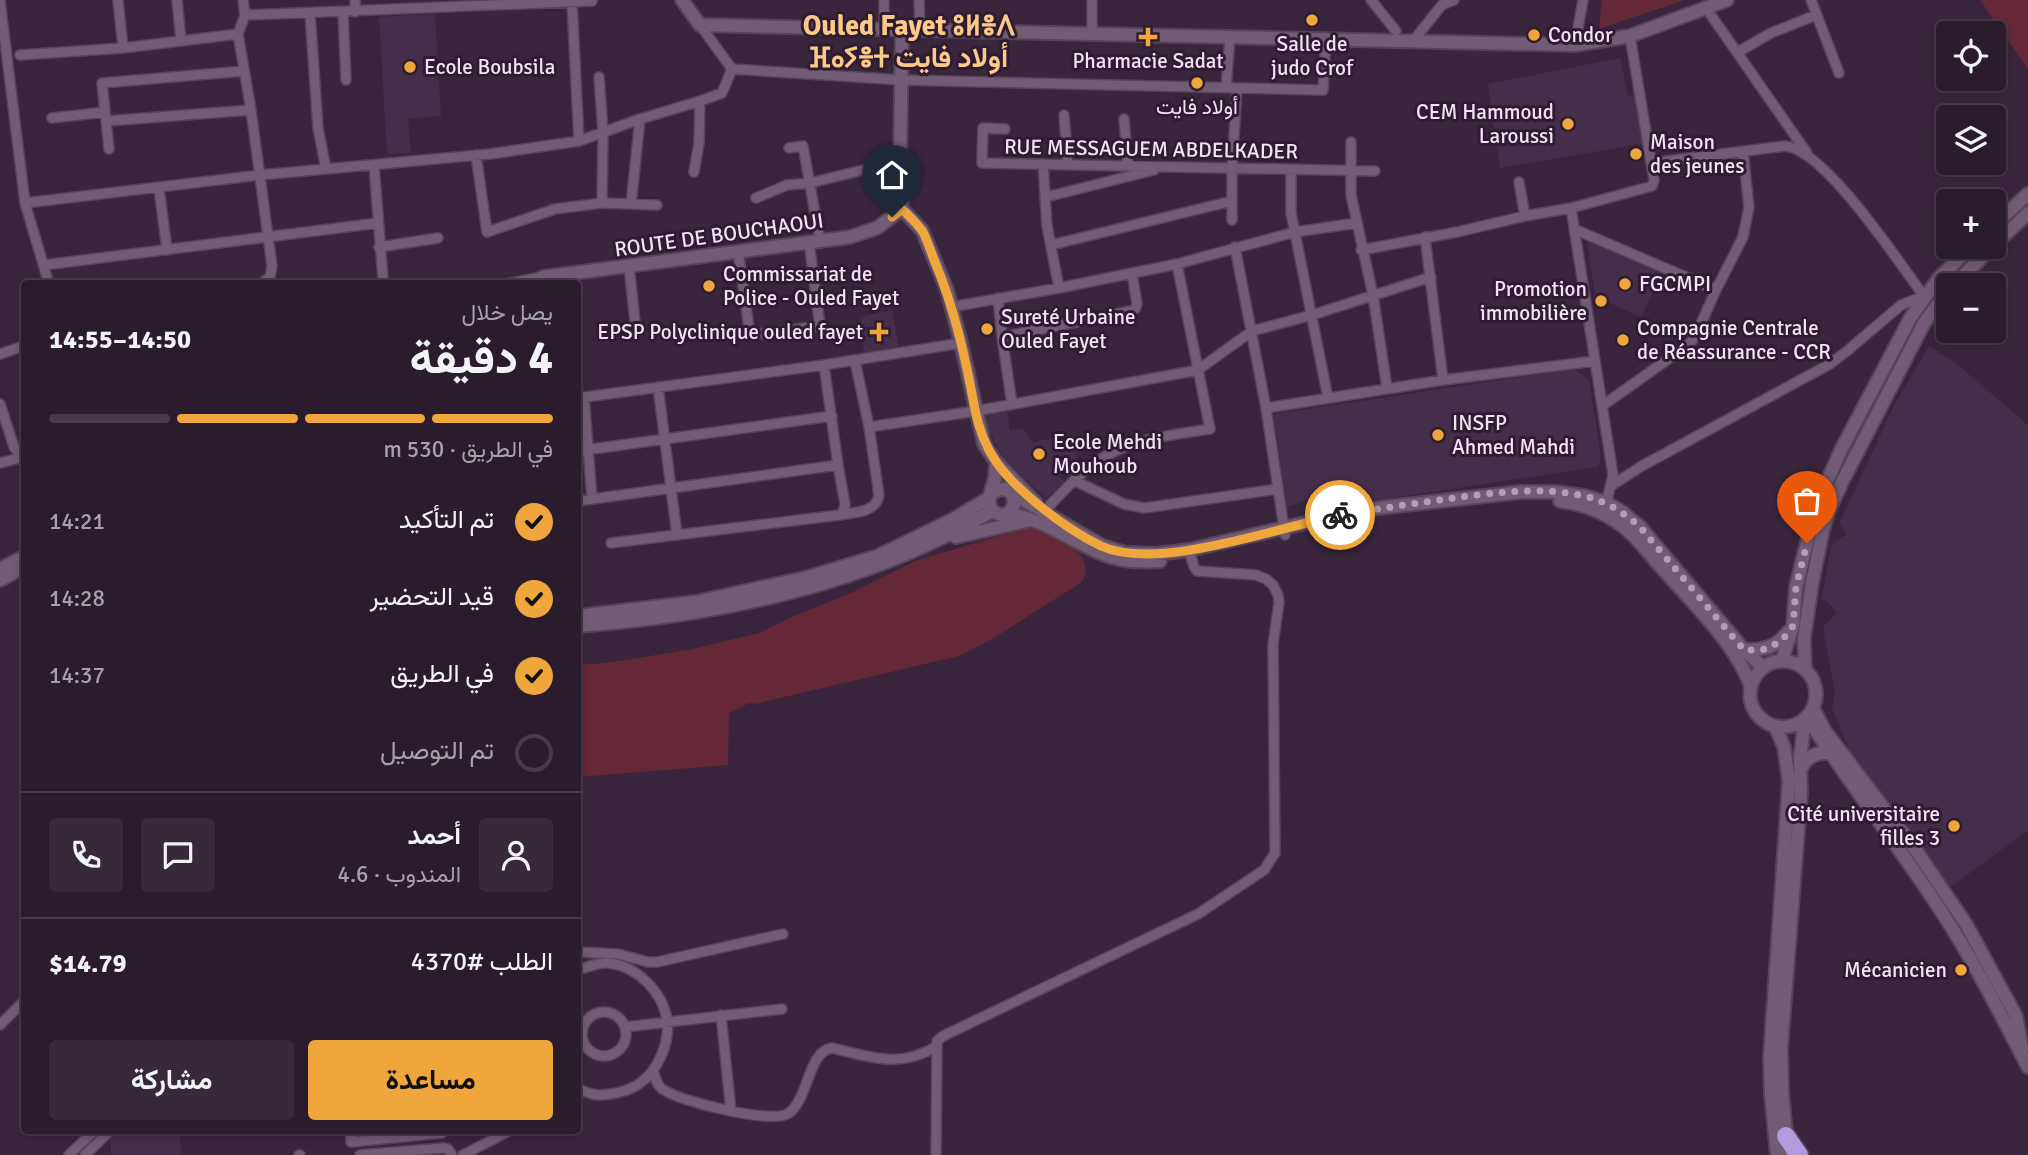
<!DOCTYPE html>
<html lang="ar">
<meta charset="utf-8">
<style>
:root{--surface:#2b1c2d;--page:#372939;--text:#f1f3f6;--muted:#a6a1aa;--line:#473a49;--accent:#efa73d}
body{margin:0;font-family:Signika,Vazirmatn,"Noto Sans Tifinagh",sans-serif;background:var(--page);color:var(--text);direction:rtl;height:100vh;display:flex;flex-direction:column;font-size:26px;white-space:nowrap}
*{box-sizing:border-box;margin:0}
p{font-size:23px;color:var(--muted)}
.icon{flex:none;width:38px;height:38px;fill:none;stroke:currentColor;stroke-width:2;stroke-linecap:round;stroke-linejoin:round}
.map{position:relative;flex:1;overflow:hidden;direction:ltr}
.drawer{position:absolute;left:21px;top:280px;width:560px;height:854px;display:flex;flex-direction:column;background:var(--surface);border-radius:7px;box-shadow:0 4px 10px #0003,0 0 0 2px var(--line);direction:rtl}
.drawer>*{flex:none}
.fabs{position:absolute;left:1936px;top:21px;display:grid;gap:14px}
.fabs a{display:grid;place-items:center;width:70px;height:70px;border-radius:7px;background:var(--surface);box-shadow:0 4px 10px #0003,0 0 0 2px var(--line);font-size:35px}
.pin{position:absolute;display:grid;place-items:center;width:60px;height:60px;color:#fff;margin:-72px -30px;border-radius:50% 50% 50% 0;rotate:-45deg;box-shadow:0 0 7px #0007}
.pin .icon{rotate:45deg}
.courier{position:absolute;display:grid;place-items:center;width:70px;height:70px;margin:-35px;border:5px solid #efa73d;border-radius:50%;background:#fff;color:#222;box-shadow:0 2px 9px #0007}
.overview em{font-style:normal;font-weight:700}
.overview div{display:flex;flex-direction:column-reverse}
.overview{display:flex;align-items:center;justify-content:space-between;height:119px;padding:0 28px}
h1{font-size:46px;font-weight:700;line-height:52px}
.bar{display:grid;grid-template-columns:repeat(4,1fr);gap:10px 7px;align-content:center;height:84px;padding:0 28px}
.bar i{height:9px;border-radius:5px;background:var(--line)}
.bar .selected{background:var(--accent)}
.bar p{grid-column:span 4}
.line{display:flex;align-items:center;gap:18px;padding:0 28px;border-top:2px solid var(--line)}
.line div{flex:1}
.round{display:grid;place-items:center;flex:none;width:74px;height:74px;border-radius:7px;background:var(--page)}
ol{padding:0 28px;list-style:none}
li{display:flex;align-items:center;gap:21px;height:77px}
li p{margin-inline-start:auto}
li .icon{padding:7px;border-radius:50%;background:var(--accent);color:#111;stroke-width:4}
li:last-child{color:var(--muted)}
li i{width:38px;height:38px;border:4px solid var(--line);border-radius:50%}
.button{display:flex;gap:14px;margin-top:auto;padding:14px 28px}
.button a{flex:1;height:80px;border-radius:7px;background:var(--accent);color:#111;font-size:28px;font-weight:700;line-height:80px;text-align:center}
.button a+a{background:var(--page);color:var(--text)}
.map>svg:first-child{display:block}
.built{fill:#452e49}
.green{fill:#642838}
.lines{fill:none;stroke-linecap:round;stroke-linejoin:round}
.street-casing{stroke:#564559;stroke-width:12}
.secondary-casing{stroke:#564559;stroke-width:16}
.highway-casing{stroke:#564559;stroke-width:21}
.street{stroke:#725c75;stroke-width:9}
.secondary{stroke:#725c75;stroke-width:12}
.highway{stroke:#b19ade;stroke-width:18}
.done{stroke:#b0a1b2;stroke-width:7;stroke-dasharray:0 12.6}
.route{stroke:#efa73d;stroke-width:9}
.poi-dot{fill:#efa73d;stroke:#2f1c32;stroke-width:2.5}
.labels{text-anchor:middle;stroke-width:6;stroke-linejoin:round;paint-order:stroke}
.poi-label{font-size:21px;fill:#f0e3f2;stroke:#2f1c32;text-anchor:start}
.street-label{font-size:21px;fill:#f0e3f2;stroke:#2f1c32}
.district-label{font-size:28px;font-weight:bold;fill:#fbc988;stroke:#2f1c32}
</style>
<div class="map">
<svg width="2028" height="1155" viewBox="0 0 2028 1155">
<rect width="100%" height="100%" fill="#39263c"/>
<path class="built" d="M435,14L441,116L408,119L411,153L387,154L379,17Z
M1620,58L1628,96L1638,94L1646,143L1500,168L1488,84Z
M1587,238L1663,272L1641,317L1595,296Z
M892,310L899,348L864,353L860,317Z
M1929,346L1957,364L2028,425V830L1951,887L1850,752L1832,708L1835,694L1823,627L1837,613L1827,601L1821,599L1832,544L1847,534L1839,523L1895,404Z
M1575,369L1589,380L1601,457L1598,467L1311,510L1308,500L1287,507L1274,414Z
M1007,411L1010,430L1023,429L1033,442L1071,434L1079,460L1059,476L1065,482L1046,498L1005,461L988,429L986,415Z
M119,1131H180L181,1155H111V1140Z"/>
<path class="green" d="M1602,0H1685L1599,29Z
M1980,0H2028V69Z
M1032,526C1053,536 1099,551 1082,582L989,641L959,656L755,704L749,703L729,713L728,765L578,777V664H597L632,659L692,649L759,633L794,616L851,593L915,561Z"/>
<g class="lines">
<defs>
<path id="street" d="M118,0L123,48
M177,0L181,40
M243,0L245,15
M355,0V12
M919,0L920,30
M1371,0L1396,31
M1811,0L1839,73
M0,1L25,203L49,284
M572,2L579,141
M1706,8L1807,153
M343,12L346,80
M310,13L318,128L326,169
M700,25L732,69L902,80L1323,90L1326,39
M884,28V0
M1092,33V0
M1413,41L1442,5L1454,0
M1575,45L1583,0
M1738,52L1771,33L1816,15
M20,55L123,48L238,34
M599,77L603,132L602,203
M1226,88L1230,37
M1064,115L1068,165
M52,118L105,112
M1124,119L1128,166
M106,121L251,110
M1005,129L983,128L982,163L1375,171
M1351,142V195L1373,295L1387,388
M789,148L803,146L820,241
M109,149L102,83L244,71
M476,155L487,232L555,209L602,203L657,205
M1043,164L1047,226L1059,288
M374,165L383,279
M1291,170V213L1328,398
M694,172L699,143L700,101
M1519,182L1525,216
M159,188L167,250
M1046,197L1154,170
M756,198L787,185L810,183L871,168L900,167
M25,203L260,175L490,154L579,141L637,120L700,101L722,93L732,69
M631,204L640,119
M1232,220V168L1237,88
M1574,229L1716,290L1695,337L1688,345L1602,406
M1425,237L1443,380
M1051,245L1232,201
M379,247L438,238
M1235,247L1266,408L1285,535
M1361,250L1457,232L1525,216L1571,208
M738,251L750,335L820,326L809,242
M44,265L378,223
M629,266L635,322
M261,284L270,277L272,266L251,110L238,34L245,15L592,1V0
M506,284L542,277
M1716,290L1743,237L1749,207L1743,152
M998,298L1002,337L1012,404
M951,307L1059,288L1177,264L1295,232L1357,223
M1002,337L1131,311L1135,309L1137,304L1132,273
M0,354L24,346
M658,387L677,535
M584,397L592,499
M578,398L824,365L961,343
M0,404L14,447L22,458
M1266,408L1443,380L1595,361
M869,427L976,411L1198,370L1252,331L1312,315L1431,277
M578,451L832,416
M0,463L24,457
M1075,481L1124,504L1144,508L1278,489
M1611,486L1640,467L1830,364L1847,351L1901,305L1924,296C1899,263 1825,149 1785,146L1651,163
M578,501L838,465
M1605,509L1613,475L1571,208L1645,188L1652,186L1654,180L1630,36
M1045,510C1062,493 1080,472 1101,459C1133,438 1173,435 1210,429L1177,264
M840,515C855,512 876,513 879,495L869,427L855,361
M611,543L840,515L844,510L845,504L838,465L824,365
M578,952L618,954L648,962H657L783,934
M578,970C587,967 599,962 609,963C637,966 664,993 667,1021C670,1042 658,1071 640,1083C630,1091 611,1095 599,1095C592,1095 584,1091 578,1089
M582 1034a22 22 0 1 1 44 0a22 22 0 1 1-44 0Z
M721,1015L731,1111
M0,1025L24,1001
M625,1027L782,1009
M653,1070C655,1077 656,1084 662,1089C678,1101 773,1125 789,1113C809,1098 808,1051 832,1048C871,1057 900,1069 937,1046
M351,1130V1142L442,1133V1130
M69,1155L95,1130
M85,1155L111,1130
M299,1155H300
M360,1155L443,1148L448,1149L452,1155
M463,1155L511,1130
M936,1155L937,1041L943,1036L1198,914L1264,870L1275,853L1273,644L1279,603L1278,595L1273,585L1266,579L1256,575L1197,571L1194,567L1189,550"/>
<path id="secondary" d="M682,0L700,25L1575,45L1630,36L1727,0
M902,209L922,230L947,290L961,343L984,444L996,462L1036,503
M902,209L900,167L902,30
M1993,226L2028,194
M1993,246L2028,213
M535,284L543,277L850,237L877,228L902,209
M1953,285L1993,247
M1013,495L1014,505L1008,514C994,517 984,506 992,493L1000,489H1005L1102,546L1125,553L1157,554L1189,550L1335,516L1378,508L1521,492H1555L1584,496L1607,503L1622,512L1640,527L1744,650L1763,667
M989,498L995,478L996,462L998,467
M1560,501C1583,504 1606,513 1624,527C1638,538 1649,554 1661,567C1691,601 1736,644 1751,687
M1010,513C1024,517 1038,521 1051,528C1094,549 1108,565 1160,561
M956,537L1026,521
M0,569L24,557
M0,580L24,567
M578,616L696,602L809,577L878,556L952,520L989,498
M578,626C722,615 866,585 992,511
M1744,650C1764,650 1775,648 1788,632
M1782,660L1793,626L1796,587L1812,522L1818,502L1841,450L1911,317L1939,278L1971,247
M1750 694a33 33 0 1 1 66 0a33 33 0 1 1-66 0Z
M1805,669L1804,638L1812,584L1823,529L1829,511L1842,482L1924,323L1948,290
M1813,708L1825,731L1915,849L1966,924L2016,1016L2022,1049
M1807,717C1850,785 1900,847 1943,914C1975,963 2001,1015 2028,1067
M1775,726L1784,747L1789,781L1770,1057L1771,1094L1777,1155
M1801,769C1806,757 1816,752 1829,753
M1788,1155L1782,1092L1781,1048L1801,792L1800,759L1805,719"/>
<path id="highway" d="M1786,1136L1799,1155"/>
</defs>
<use href="#street" class="street-casing"/>
<use href="#secondary" class="secondary-casing"/>
<use href="#highway" class="highway-casing"/>
<use href="#street" class="street"/>
<use href="#secondary" class="secondary"/>
<use href="#highway" class="highway"/>
</g>
<g class="lines">
<path class="done" d="M1340,515C1376,509 1411,504 1446,499C1491,493 1540,486 1584,496C1606,501 1623,512 1640,527L1744,650H1761L1769,648L1783,639L1793,626L1796,587L1807,543"/>
<path class="route" d="M892,217L902,209C909,216 918,224 923,232C928,242 931,252 935,262C955,310 966,360 975,410C984,453 1002,474 1035,502C1054,518 1078,535 1101,546C1158,572 1279,527 1340,515"/>
</g>
<g class="poi-dot">
<circle cx="1312" cy="20" r="7"/>
<circle cx="1534" cy="35" r="7"/>
<path d="M1144.5 26.5h7v7h7v7h-7v7h-7v-7h-7v-7h7z"/>
<circle cx="410" cy="67" r="7"/>
<circle cx="1197" cy="83" r="7"/>
<circle cx="1568" cy="124" r="7"/>
<circle cx="1636" cy="154" r="7"/>
<circle cx="1625" cy="284" r="7"/>
<circle cx="709" cy="286" r="7"/>
<circle cx="1601" cy="301" r="7"/>
<circle cx="987" cy="329" r="7"/>
<path d="M875.5 321.5h7v7h7v7h-7v7h-7v-7h-7v-7h7z"/>
<circle cx="1623" cy="340" r="7"/>
<circle cx="1438" cy="435" r="7"/>
<circle cx="1039" cy="454" r="7"/>
<circle cx="1954" cy="826" r="7"/>
<circle cx="1961" cy="970" r="7"/>
</g>
<g class="labels">
<g class="poi-label">
<text x="1548" y="42">Condor</text>
<text x="1312" y="51" text-anchor="middle">Salle de<tspan x="1312" dy="24">judo Crof</tspan></text>
<text x="1148" y="68" text-anchor="middle">Pharmacie Sadat</text>
<text x="424" y="74">Ecole Boubsila</text>
<text x="1197" y="114" text-anchor="middle">أولاد فايت</text>
<text x="1554" y="119" text-anchor="end">CEM Hammoud<tspan x="1554" dy="24">Laroussi</tspan></text>
<text x="1650" y="149">Maison<tspan x="1650" dy="24">des jeunes</tspan></text>
<text x="723" y="281">Commissariat de<tspan x="723" dy="24">Police - Ouled Fayet</tspan></text>
<text x="1639" y="291">FGCMPI</text>
<text x="1587" y="296" text-anchor="end">Promotion<tspan x="1587" dy="24">immobilière</tspan></text>
<text x="1001" y="324">Sureté Urbaine<tspan x="1001" dy="24">Ouled Fayet</tspan></text>
<text x="1637" y="335">Compagnie Centrale<tspan x="1637" dy="24">de Réassurance - CCR</tspan></text>
<text x="863" y="339" text-anchor="end">EPSP Polyclinique ouled fayet</text>
<text x="1452" y="430">INSFP<tspan x="1452" dy="24">Ahmed Mahdi</tspan></text>
<text x="1053" y="449">Ecole Mehdi<tspan x="1053" dy="24">Mouhoub</tspan></text>
<text x="1940" y="821" text-anchor="end">Cité universitaire<tspan x="1940" dy="24">filles 3</tspan></text>
<text x="1947" y="977" text-anchor="end">Mécanicien</text>
</g>
<g class="street-label">
<text transform="translate(1151 149) rotate(1)" y="7">RUE MESSAGUEM ABDELKADER</text>
<text transform="translate(719 235) rotate(-8)" y="7">ROUTE DE BOUCHAOUI</text>
</g>
<g class="district-label">
<text x="909" y="35">Ouled Fayet ⵓⵍⴻⴷ<tspan x="909" dy="32">ⴼⴰⵢⴻⵜ أولاد فايت</tspan></text>
</g>
</g>
</svg>
<div class="fabs">
<a><svg class="icon" aria-label="locate" viewBox="0 0 24 24"><circle cx="12" cy="12" r="6"/><path d="M12 2v4M12 18v4M2 12h4M18 12h4"/></svg></a>
<a><svg class="icon" aria-label="layers" viewBox="0 0 24 24"><path d="M12 4l9 5-9 5-9-5zM3 14l9 5 9-5"/></svg></a>
<a>+</a>
<a>−</a>
</div>
<div class="pin" style="left:1807px;top:543px;background:#ea580c"><svg class="icon" aria-label="bag" viewBox="0 0 24 24"><path d="M5 8h14l-1 12H6zM9 8a3 3 0 0 1 6 0"/></svg></div>
<div class="pin" style="left:892px;top:217px;background:#1f2937"><svg class="icon" aria-label="home" viewBox="0 0 24 24"><path d="M3 11l9-7 9 7M6 9v11h12V9"/></svg></div>
<div class="courier" style="left:1340px;top:515px"><svg class="icon" aria-label="bike" viewBox="0 0 24 24"><circle cx="6" cy="16" r="4"/><circle cx="18" cy="16" r="4"/><path d="M6 16l4-8h5l3 8M10 8l3 8H6M13 5h3"/></svg></div>
<section class="drawer">
<div class="overview"><div><h1>4 دقيقة</h1><p>يصل خلال</p></div><em>14:50–14:55</em></div>
<div class="bar"><i class="selected"></i><i class="selected"></i><i class="selected"></i><i></i><p>في الطريق · 530 m</p></div>
<ol>
<li><svg class="icon" aria-label="check" viewBox="0 0 24 24"><path d="M5 12l5 5 9-10"/></svg>تم التأكيد<p>14:21</p></li>
<li><svg class="icon" aria-label="check" viewBox="0 0 24 24"><path d="M5 12l5 5 9-10"/></svg>قيد التحضير<p>14:28</p></li>
<li><svg class="icon" aria-label="check" viewBox="0 0 24 24"><path d="M5 12l5 5 9-10"/></svg>في الطريق<p>14:37</p></li>
<li><i></i>تم التوصيل</li>
</ol>
<div class="line" style="height:126px"><a class="round"><svg class="icon" aria-label="person" viewBox="0 0 24 24"><circle cx="12" cy="8" r="4"/><path d="M4 21q1-7 8-7t8 7"/></svg></a><div><b>أحمد</b><p>المندوب · 4.6</p></div><a class="round"><svg class="icon" aria-label="chat" viewBox="0 0 24 24"><path d="M4 5h16v11H9l-5 4z"/></svg></a><a class="round"><svg class="icon" aria-label="phone" viewBox="0 0 24 24"><path d="M5 4h4l2 5-3 2q2 4 5 5l2-3 5 2v4C11 20 4 13 5 4z"/></svg></a></div>
<div class="line" style="height:91px"><div>الطلب #4370</div><b>$14.79</b></div>
<div class="button"><a>مساعدة</a><a>مشاركة</a></div>
</section>
</div>
